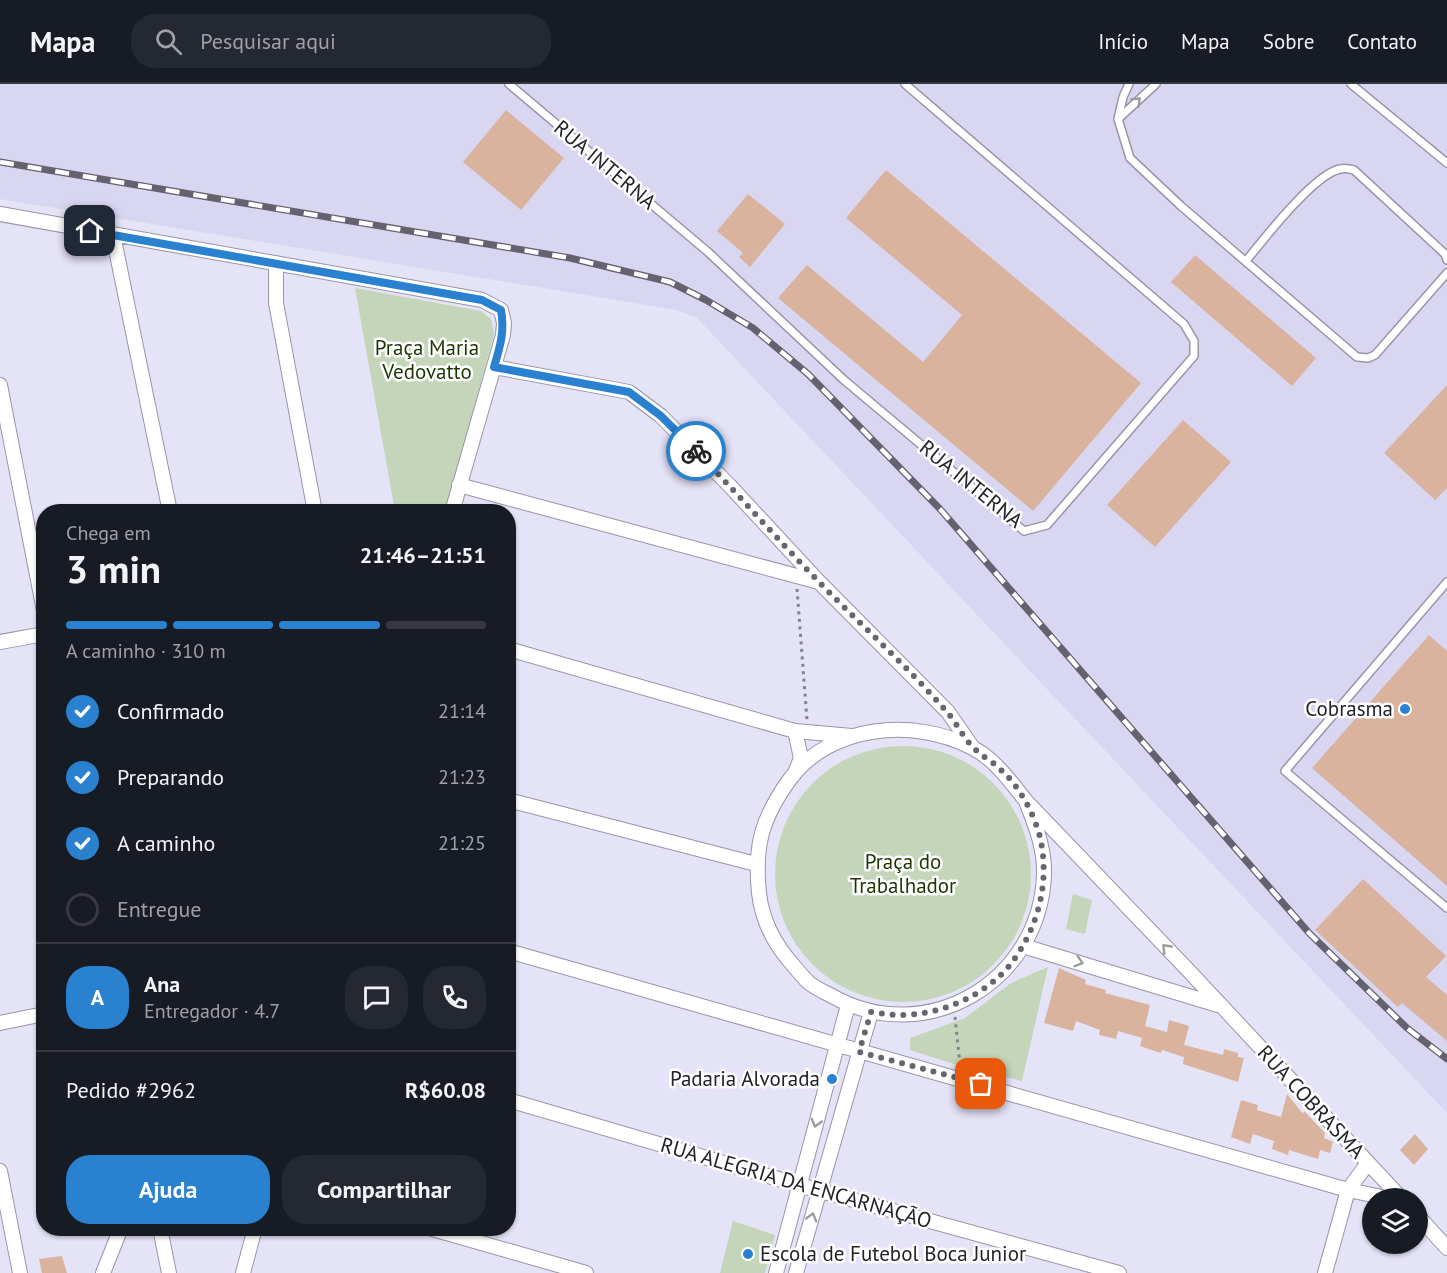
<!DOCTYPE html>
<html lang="pt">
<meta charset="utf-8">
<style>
:root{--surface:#171b24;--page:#242831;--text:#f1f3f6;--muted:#9ea1a6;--line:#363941;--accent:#2981cf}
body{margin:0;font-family:"PT Sans",sans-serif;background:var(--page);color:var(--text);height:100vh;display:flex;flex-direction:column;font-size:22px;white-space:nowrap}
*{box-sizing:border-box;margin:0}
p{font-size:20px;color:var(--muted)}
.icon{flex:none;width:33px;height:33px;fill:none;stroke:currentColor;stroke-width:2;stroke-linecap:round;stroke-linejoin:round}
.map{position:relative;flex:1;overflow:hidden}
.drawer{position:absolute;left:36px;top:420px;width:480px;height:732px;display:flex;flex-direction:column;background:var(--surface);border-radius:24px;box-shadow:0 2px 4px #0004}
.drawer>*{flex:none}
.tools{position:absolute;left:1362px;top:1104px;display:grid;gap:12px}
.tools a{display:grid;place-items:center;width:66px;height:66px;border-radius:50%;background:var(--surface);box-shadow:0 2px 4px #0004;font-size:30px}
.pin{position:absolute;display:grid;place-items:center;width:51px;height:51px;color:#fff;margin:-26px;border-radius:12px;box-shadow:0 3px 9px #0006}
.courier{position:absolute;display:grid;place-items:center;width:60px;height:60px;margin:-30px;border:4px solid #2981cf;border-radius:50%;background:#fff;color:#222;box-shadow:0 2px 8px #0007}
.headline em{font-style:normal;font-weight:700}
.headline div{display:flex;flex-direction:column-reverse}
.headline{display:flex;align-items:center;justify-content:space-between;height:102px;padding:0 30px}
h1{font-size:39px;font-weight:700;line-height:45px}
.bar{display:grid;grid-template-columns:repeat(4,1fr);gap:9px 6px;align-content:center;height:72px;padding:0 30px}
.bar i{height:8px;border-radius:4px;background:var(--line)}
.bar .selected{background:var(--accent)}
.bar p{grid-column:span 4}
.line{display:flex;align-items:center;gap:15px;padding:0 30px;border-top:2px solid var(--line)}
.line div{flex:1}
.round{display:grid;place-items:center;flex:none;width:63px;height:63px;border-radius:24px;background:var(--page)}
ol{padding:0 30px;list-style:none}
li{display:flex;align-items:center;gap:18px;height:66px}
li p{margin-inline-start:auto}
li .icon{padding:6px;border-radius:50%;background:var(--accent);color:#fff;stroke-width:4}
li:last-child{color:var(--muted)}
li i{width:33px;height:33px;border:3px solid var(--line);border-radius:50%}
.primary-button{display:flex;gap:12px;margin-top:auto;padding:12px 30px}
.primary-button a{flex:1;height:69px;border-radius:24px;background:var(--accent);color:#fff;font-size:24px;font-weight:700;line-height:69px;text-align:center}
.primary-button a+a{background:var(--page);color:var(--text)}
header{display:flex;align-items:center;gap:36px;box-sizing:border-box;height:84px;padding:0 30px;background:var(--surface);border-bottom:2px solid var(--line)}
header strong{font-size:28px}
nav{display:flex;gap:33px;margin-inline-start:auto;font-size:21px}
.search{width:420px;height:54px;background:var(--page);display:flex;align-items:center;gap:15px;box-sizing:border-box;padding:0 21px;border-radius:24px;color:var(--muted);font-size:22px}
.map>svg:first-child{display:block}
.built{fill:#d9d6f2}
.green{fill:#c5d5b9}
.building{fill:#dab39e}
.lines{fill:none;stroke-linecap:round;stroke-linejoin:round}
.lane-casing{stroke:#9795a7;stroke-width:10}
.street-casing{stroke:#9795a7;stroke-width:16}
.path{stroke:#83828f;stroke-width:3;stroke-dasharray:3 4.5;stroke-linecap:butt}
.lane{stroke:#fff;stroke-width:7}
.street{stroke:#fff;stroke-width:14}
.rail-casing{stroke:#63626e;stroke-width:7}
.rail{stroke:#fff;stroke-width:4.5;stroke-dasharray:14;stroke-linecap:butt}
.oneway{stroke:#9c9c9f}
.done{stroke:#666671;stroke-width:6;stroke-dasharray:0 10.8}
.route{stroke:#2981cf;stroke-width:8}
.poi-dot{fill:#2981cf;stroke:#fff;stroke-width:2}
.labels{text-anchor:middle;stroke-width:5;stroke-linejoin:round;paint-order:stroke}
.street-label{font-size:21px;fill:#222229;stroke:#fff}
.park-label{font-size:21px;fill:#1d3600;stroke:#fff}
.poi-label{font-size:21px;fill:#222229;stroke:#fff;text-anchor:end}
</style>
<header>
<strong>Mapa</strong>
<div class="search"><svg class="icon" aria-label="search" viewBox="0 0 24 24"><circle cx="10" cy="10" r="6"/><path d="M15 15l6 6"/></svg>Pesquisar aqui</div>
<nav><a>Início</a><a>Mapa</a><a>Sobre</a><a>Contato</a></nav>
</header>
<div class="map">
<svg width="1447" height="1189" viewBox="0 0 1447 1189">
<rect width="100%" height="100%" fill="#e5e3f7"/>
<path class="built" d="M0,0H1447V1029L697,234L677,226L0,115Z"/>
<path class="green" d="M355,204L481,227L491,235L494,250L446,427H395Z
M775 790a128 128 0 1 1 256 0a128 128 0 1 1-256 0Z
M1073,810L1092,816L1085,850L1066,845Z
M1048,883L1022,997L960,982L910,966V954L965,934L1011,899Z
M733,1137L775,1151L765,1189H720Z"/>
<path class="building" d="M506,26L564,74L521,126L463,78Z
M886,86L1141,299L1033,427L778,214L807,181L923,278L962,231L846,134Z
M748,110L785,140L750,183L739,173L743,169L717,147Z
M1195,171L1316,274L1292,302L1171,198Z
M1447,301V404L1435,416L1384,369Z
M1183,336L1231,378L1155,463L1107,421Z
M1429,551L1447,567V802L1312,684Z
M1363,795L1446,872L1426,893L1447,911V957L1402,919L1398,923L1315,846Z
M1059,884L1086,896L1085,900L1106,906L1105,909L1150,921L1145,942L1167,948L1169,936L1189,942L1184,961L1223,971L1224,965L1238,969V973L1244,974L1238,998L1183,980L1184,973L1162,966L1161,969L1140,962L1142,954L1118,947L1116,955L1099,951L1100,946L1076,937L1073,947L1044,939Z
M1287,1010L1303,1030L1304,1027L1325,1049L1324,1054L1333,1058L1330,1069L1320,1066L1318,1075L1289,1066L1288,1071L1272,1065L1274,1057L1253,1050L1250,1060L1231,1053L1241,1016L1258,1021L1257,1026L1281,1033Z
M1415,1050L1428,1065L1414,1081L1400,1066Z
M62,1172L67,1189H42L39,1175Z"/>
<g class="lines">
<defs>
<path id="lane" d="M509,0L708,168L844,296L1024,447L1047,441L1194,272V257L1184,240L905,0
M1129,0L1123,13L1118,35L1130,74L1181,122L1357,273L1368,274L1375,271L1447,189
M1351,0L1447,79
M1118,35L1156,0
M1246,177C1263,156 1314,90 1340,85C1344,84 1350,85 1354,86L1445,170L1447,176
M1447,498L1285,687L1447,824"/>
<path id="street" d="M0,130L482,216L501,226L504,239L503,251L452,428
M113,151L170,428
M276,179V219L315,428
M494,283L629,308L661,332L729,401L819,498L948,628L973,664
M0,301L44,527
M459,401L819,498
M0,558L44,550
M508,565L795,647L852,652
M795,689L801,674L795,647
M508,716L756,780
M1026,717C1035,741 1045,764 1044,791C1040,898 926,965 832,912C824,908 815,904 808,898C803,893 798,887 793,881C775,861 762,836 759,809C754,761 762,734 790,695C831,640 914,634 971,663C995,675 1010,697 1026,717L1188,886L1401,1114
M1023,862L1218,921
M508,867L1348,1106L1368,1079
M0,939L44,930
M508,1016L799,1101L1119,1189
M0,1087L20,1189
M1418,1132L1447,1164
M160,1144L169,1189
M429,1144L586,1189
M103,1189L121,1144
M243,1189L255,1144
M776,1189L848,921
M796,1189L871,928
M1325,1189L1348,1106L1387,1114"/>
</defs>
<use href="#lane" class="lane-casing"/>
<use href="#street" class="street-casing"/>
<path class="path" d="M797,505L807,636
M955,933L960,981"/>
<use href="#lane" class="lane"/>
<use href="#street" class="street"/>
<defs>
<path id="rail" d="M0,78L570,174L670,198L706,216L753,244L808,290L940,425L1310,850L1407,944L1447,975"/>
</defs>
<use href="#rail" class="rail-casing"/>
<use href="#rail" class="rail"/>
</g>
<defs><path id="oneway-chevron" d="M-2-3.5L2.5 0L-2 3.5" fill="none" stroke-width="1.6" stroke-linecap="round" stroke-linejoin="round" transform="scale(1.5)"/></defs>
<g class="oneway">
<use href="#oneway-chevron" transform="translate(1137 17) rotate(-43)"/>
<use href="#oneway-chevron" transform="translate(1166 864) rotate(-134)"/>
<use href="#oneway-chevron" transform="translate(1079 878) rotate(17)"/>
<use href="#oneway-chevron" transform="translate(816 1039) rotate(105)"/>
<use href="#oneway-chevron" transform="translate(812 1133) rotate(-74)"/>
</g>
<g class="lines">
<path class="done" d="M696,367C738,410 778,456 820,499C862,542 908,583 947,628C957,639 963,654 974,664C982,673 994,678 1002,687C1020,703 1034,730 1040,753C1050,797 1039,841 1013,877C988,911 940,932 898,931C889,931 880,929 871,928L859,968L981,1000"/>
<path class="route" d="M90,147L482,216L501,226C505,247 500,263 494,283L629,308L661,332L696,367"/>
</g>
<g class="poi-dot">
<circle cx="1405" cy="625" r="6"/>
<circle cx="832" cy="995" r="6"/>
<circle cx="748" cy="1170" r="6"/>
</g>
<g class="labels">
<g class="street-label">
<text transform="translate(605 81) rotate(40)" y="7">RUA INTERNA</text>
<text transform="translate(971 400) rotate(39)" y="7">RUA INTERNA</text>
<text transform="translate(1311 1018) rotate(47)" y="7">RUA COBRASMA</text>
<text transform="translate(796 1099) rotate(16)" y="7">RUA ALEGRIA DA ENCARNAÇÃO</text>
</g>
<g class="park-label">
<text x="427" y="271">Praça Maria<tspan x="427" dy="24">Vedovatto</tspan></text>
<text x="903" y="785">Praça do<tspan x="903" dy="24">Trabalhador</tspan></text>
</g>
<g class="poi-label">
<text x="1393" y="632">Cobrasma</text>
<text x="820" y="1002">Padaria Alvorada</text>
<text x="760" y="1177" text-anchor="start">Escola de Futebol Boca Junior</text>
</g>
</g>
</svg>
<div class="tools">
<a><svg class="icon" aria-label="layers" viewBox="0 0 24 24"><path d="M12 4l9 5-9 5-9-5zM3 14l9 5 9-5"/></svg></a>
</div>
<div class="pin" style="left:981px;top:1000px;background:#ea580c"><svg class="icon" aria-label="bag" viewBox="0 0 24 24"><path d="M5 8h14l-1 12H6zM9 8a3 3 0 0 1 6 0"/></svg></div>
<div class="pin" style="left:90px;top:147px;background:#1f2937"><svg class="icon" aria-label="home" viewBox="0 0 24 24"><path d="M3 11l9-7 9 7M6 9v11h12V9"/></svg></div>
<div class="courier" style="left:696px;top:367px"><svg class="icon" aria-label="bike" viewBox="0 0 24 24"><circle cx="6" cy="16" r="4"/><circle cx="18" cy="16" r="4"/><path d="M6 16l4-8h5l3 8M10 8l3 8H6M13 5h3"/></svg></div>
<section class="drawer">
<div class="headline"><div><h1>3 min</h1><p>Chega em</p></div><em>21:46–21:51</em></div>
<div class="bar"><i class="selected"></i><i class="selected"></i><i class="selected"></i><i></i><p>A caminho · 310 m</p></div>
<ol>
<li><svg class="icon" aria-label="check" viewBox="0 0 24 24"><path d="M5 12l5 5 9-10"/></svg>Confirmado<p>21:14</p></li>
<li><svg class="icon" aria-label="check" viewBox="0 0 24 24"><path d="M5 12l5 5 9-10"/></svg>Preparando<p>21:23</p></li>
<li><svg class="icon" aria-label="check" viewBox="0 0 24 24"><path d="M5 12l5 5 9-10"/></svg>A caminho<p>21:25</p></li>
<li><i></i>Entregue</li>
</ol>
<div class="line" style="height:108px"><b class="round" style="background:var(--accent);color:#fff">A</b><div><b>Ana</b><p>Entregador · 4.7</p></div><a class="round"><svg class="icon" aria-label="chat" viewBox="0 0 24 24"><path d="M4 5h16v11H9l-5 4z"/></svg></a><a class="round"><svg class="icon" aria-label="phone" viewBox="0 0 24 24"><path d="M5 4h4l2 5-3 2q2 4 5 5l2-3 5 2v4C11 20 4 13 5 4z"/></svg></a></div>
<div class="line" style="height:78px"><div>Pedido #2962</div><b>R$60.08</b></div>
<div class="primary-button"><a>Ajuda</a><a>Compartilhar</a></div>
</section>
</div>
